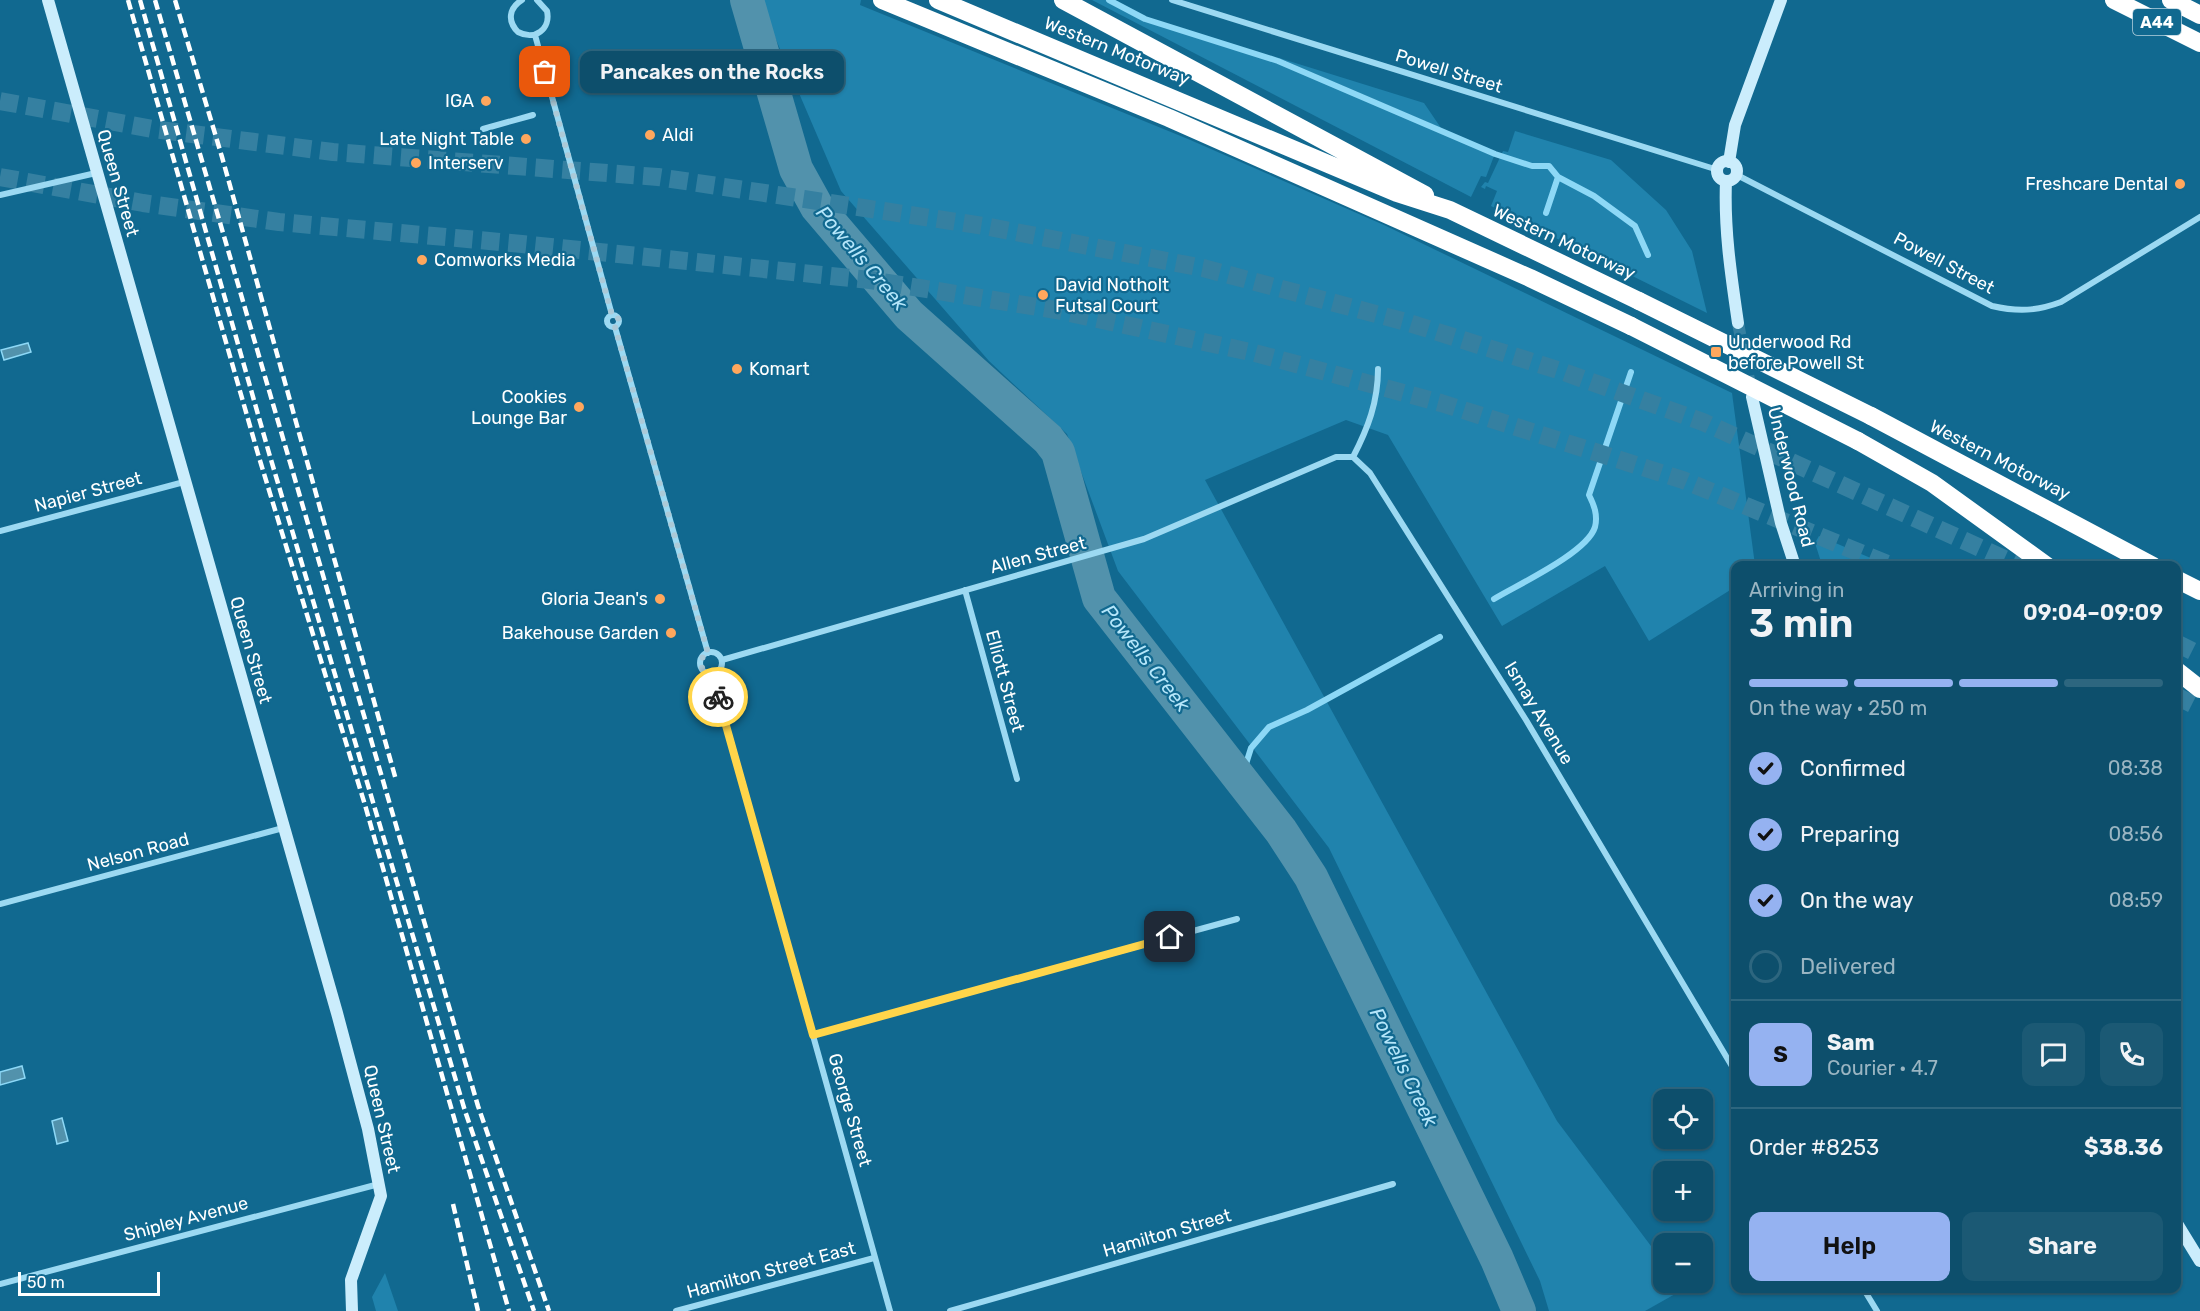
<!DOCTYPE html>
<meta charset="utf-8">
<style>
:root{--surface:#0d4f6c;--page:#1b5974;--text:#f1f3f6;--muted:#9ab5c2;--line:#2d667f;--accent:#95b2f1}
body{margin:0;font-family:Rubik,sans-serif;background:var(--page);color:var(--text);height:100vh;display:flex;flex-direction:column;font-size:22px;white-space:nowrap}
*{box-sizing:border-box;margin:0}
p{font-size:20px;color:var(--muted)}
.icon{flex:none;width:33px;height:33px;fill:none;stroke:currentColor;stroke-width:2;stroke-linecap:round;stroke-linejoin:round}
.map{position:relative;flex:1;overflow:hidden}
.panel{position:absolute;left:1731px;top:561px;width:450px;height:732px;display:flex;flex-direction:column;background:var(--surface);border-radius:12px;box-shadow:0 2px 4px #0004,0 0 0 2px var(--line)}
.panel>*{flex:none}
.tools{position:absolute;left:1653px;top:1089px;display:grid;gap:12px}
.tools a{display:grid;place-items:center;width:60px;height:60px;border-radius:12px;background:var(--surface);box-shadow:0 2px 4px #0004,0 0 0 2px var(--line);font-size:30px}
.scale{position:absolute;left:18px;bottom:15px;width:142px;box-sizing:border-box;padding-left:6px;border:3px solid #fff;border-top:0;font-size:16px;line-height:21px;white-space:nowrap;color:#fff;-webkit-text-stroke:4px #116990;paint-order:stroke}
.pin{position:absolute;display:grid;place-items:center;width:51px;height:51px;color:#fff;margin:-26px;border-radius:12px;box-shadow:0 3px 9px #0006}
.courier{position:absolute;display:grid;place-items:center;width:60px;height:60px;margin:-30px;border:4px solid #ffd54a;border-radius:50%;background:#fff;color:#222;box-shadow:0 2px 8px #0007}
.bubble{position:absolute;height:42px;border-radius:12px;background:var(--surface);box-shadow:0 2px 4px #0004,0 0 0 2px var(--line);font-size:20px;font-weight:600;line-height:42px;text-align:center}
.head em{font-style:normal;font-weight:600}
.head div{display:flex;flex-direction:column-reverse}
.head{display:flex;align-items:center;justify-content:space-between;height:102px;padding:0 18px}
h1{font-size:39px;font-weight:600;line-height:45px}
.bar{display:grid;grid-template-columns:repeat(4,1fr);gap:9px 6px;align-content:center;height:72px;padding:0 18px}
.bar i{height:8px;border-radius:4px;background:var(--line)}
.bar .current{background:var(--accent)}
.bar p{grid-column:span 4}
.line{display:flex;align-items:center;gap:15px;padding:0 18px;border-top:2px solid var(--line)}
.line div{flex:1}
.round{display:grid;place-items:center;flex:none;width:63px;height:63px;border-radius:12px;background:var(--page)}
ol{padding:0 18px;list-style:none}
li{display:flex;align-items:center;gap:18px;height:66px}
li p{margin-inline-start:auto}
li .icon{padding:6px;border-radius:50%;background:var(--accent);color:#111;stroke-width:4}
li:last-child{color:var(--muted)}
li i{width:33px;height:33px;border:3px solid var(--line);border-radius:50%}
.cta{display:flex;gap:12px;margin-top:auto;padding:12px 18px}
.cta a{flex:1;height:69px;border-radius:12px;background:var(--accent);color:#111;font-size:24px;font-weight:600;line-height:69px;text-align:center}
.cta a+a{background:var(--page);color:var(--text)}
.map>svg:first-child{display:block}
.green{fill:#2083ad}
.water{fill:#5292ac;stroke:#8dd8f6;stroke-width:1.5}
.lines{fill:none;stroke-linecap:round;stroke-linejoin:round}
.stream{stroke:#8dd8f6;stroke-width:6}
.river{stroke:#5292ac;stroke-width:34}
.secondary-tunnel{stroke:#3580a1;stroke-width:12;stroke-dasharray:12 6;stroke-linecap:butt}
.highway-tunnel{stroke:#3580a1;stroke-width:18;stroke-dasharray:18 9;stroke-linecap:butt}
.street{stroke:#9cd9f2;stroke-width:6}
.secondary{stroke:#cbedfc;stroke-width:12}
.highway{stroke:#fff;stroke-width:18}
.rail{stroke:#fff;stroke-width:4.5;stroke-dasharray:10 4.5;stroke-linecap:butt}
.highway-bridge{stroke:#fff;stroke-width:18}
.done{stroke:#accad8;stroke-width:6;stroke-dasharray:0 10.8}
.route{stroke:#ffd54a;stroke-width:8}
.poi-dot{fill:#ffa75d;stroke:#116990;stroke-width:2}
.labels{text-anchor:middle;stroke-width:4.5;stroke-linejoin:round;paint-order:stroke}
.shield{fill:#116990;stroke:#b8d2de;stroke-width:1.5}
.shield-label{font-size:16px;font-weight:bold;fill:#fff}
.street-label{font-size:18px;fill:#fff;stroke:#116990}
.poi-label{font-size:18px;fill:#fff;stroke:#116990;text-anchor:end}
.water-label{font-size:20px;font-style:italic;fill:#b5e6fa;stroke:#116990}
</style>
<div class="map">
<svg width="2200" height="1311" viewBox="0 0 2200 1311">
<rect width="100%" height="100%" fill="#116990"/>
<path class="green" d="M759,0H861L860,5L1188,139L1384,225L1732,393L1755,565L1736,566L1735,587L1649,641L1605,566L1502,626L1388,435L1346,420L1205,480L1557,1121L1663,1262L1664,1282L1679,1283L1684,1289L1645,1311H1549L1540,1281L1329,848L1118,571L1067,434L989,361L841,191Z
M1092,0H1107L1144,20L1277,62L1494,156L1486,177L1481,176L1471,197Z
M1276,57L1424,103L1441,128Z
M1515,131L1611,160L1666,210L1692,251L1707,313L1491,206L1497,191L1486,186L1485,189L1481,187L1485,182L1488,183L1503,151L1508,152Z
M1819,536L1873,559L1870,565H1822L1815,543Z
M385,1273L398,1311H376L372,1297Z"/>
<path class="water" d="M28,343L31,352L4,360L1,350Z
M22,1066L25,1078L0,1085V1072Z
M62,1118L68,1141L57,1144L52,1121Z"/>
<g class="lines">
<path class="stream" d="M1109,0L1145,19L1278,61L1495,154L1532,166H1549L1558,177L1594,196L1635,226L1648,255
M1546,213L1558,177
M1494,599C1517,585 1587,553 1595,527C1598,515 1594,505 1589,495L1631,372
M1246,786V764L1251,748L1269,727L1307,710L1440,637"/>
<path class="river" d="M747,0L796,169L817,207L909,315L1048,439L1058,452L1099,598L1281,831L1311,877L1497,1259L1519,1311"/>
<path class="secondary-tunnel" d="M1738,323L1751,390"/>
<path class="highway-tunnel" d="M0,101L153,129L333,152L658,177L984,226L1203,268L1406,322L1561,371L1703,422L2020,566
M0,177L143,203L279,222L522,244L870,280L1056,310L1255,353L1441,403L1683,480L1892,566
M2176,643L2200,655
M2176,696L2200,708"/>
<path class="street" d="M522,0C509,8 507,21 518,32C535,41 551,29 547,11L537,0
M1172,0L1718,170
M535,35L612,315
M483,129L533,115
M1737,175L1992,306C2018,312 2037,311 2061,302L2200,217
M0,195L96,173
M607 321a6 6 0 1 1 12 0a6 6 0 1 1-12 0Z
M615,327L708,653
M1353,457L1370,473L1526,720L1736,1073
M1353,457C1368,428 1378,402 1378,369
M0,531L184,482
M965,590L1017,779
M700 663a11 11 0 1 1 22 0a11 11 0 1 1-22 0Z
M722,660L1144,539L1336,457H1353
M712,674L890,1311
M0,904L283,828
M813,1035L1237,919
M0,1284L379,1184
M1863,1288L1877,1311
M676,1311L874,1258
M950,1311L1393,1184"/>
<path class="secondary" d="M48,0L337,1013L368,1129L381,1196L351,1280L352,1311
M1717 171a10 10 0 1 1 20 0a10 10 0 1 1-20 0Z
M1729,162L1735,125L1781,0
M1726,181C1724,229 1731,275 1738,323
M1752,397L1781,523L1795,566
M2176,1222L2200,1261"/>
<path class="highway" d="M882,0L1169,118L1530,278L1631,326
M938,0L1397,193L1450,210L1639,301
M1063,0L1425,195
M2114,0L2200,43
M2171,0L2200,15
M1871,416L2153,566
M1858,441L1932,483L2047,566
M2176,579L2200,591
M2176,670L2200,689"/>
<path class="rail" d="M128,0L258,454L365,805L509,1311
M140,0L269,453L465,1111L534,1311
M155,0L478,1106L549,1311
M175,0L222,157L396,780
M453,1204L478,1311"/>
<path class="highway-bridge" d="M1639,301L1871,416
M1631,326L1858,441"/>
</g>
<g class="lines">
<path class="done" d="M545,72L612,315L618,318L619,323L615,327L708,653L702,658L701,666L705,672L712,674L718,697"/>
<path class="route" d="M718,697L813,1035L1170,937"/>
</g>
<g class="poi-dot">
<circle cx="486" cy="101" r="6"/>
<circle cx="650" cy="135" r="6"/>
<circle cx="526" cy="139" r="6"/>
<circle cx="416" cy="163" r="6"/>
<circle cx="2180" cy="184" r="6"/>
<circle cx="422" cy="260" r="6"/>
<circle cx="1043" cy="295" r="6"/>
<rect x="1710" y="346" width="12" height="12" rx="3"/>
<circle cx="737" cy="369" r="6"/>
<circle cx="579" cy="407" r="6"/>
<circle cx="660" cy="599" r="6"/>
<circle cx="671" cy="633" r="6"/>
</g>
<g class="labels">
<rect class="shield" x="2133" y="9" width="48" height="26" rx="4.5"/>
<g class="shield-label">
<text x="2157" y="28">A44</text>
</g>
<g class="street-label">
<text transform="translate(1117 51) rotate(22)" y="6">Western Motorway</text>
<text transform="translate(1449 71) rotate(17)" y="6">Powell Street</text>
<text transform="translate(118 183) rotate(74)" y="6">Queen Street</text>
<text transform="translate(1564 242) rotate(25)" y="6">Western Motorway</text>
<text transform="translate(1944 263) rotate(28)" y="6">Powell Street</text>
<text transform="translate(2000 460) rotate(27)" y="6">Western Motorway</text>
<text transform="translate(1791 477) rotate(76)" y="6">Underwood Road</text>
<text transform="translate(88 492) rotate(-15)" y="6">Napier Street</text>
<text transform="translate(1038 555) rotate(-15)" y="6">Allen Street</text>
<text transform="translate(251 650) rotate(74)" y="6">Queen Street</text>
<text transform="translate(1005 681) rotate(75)" y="6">Elliott Street</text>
<text transform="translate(1539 713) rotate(59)" y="6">Ismay Avenue</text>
<text transform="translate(138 852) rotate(-15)" y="6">Nelson Road</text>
<text transform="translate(850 1110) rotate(74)" y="6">George Street</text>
<text transform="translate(382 1119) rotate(77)" y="6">Queen Street</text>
<text transform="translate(186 1219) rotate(-15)" y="6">Shipley Avenue</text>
<text transform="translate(1167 1233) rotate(-16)" y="6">Hamilton Street</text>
<text transform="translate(771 1270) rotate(-15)" y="6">Hamilton Street East</text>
</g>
<g class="poi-label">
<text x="474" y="107">IGA</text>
<text x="662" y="141" text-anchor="start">Aldi</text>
<text x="514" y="145">Late Night Table</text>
<text x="428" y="169" text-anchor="start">Interserv</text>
<text x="2168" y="190">Freshcare Dental</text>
<text x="434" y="266" text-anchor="start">Comworks Media</text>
<text x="1055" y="291" text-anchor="start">David Notholt<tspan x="1055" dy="21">Futsal Court</tspan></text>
<text x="1728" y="348" text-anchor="start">Underwood Rd<tspan x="1728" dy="21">before Powell St</tspan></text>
<text x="749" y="375" text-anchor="start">Komart</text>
<text x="567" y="403">Cookies<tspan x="567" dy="21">Lounge Bar</tspan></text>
<text x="648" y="605">Gloria Jean's</text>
<text x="659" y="639">Bakehouse Garden</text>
</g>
<g class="water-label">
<text transform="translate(862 258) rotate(50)" y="7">Powells Creek</text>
<text transform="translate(1146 658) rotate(52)" y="7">Powells Creek</text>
<text transform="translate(1404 1067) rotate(64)" y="7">Powells Creek</text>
</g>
</g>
</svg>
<div class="tools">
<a><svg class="icon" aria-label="locate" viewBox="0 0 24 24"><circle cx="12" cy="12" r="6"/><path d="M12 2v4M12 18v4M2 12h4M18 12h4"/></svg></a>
<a>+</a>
<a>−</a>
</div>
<div class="scale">50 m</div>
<div class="pin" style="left:545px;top:72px;background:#ea580c"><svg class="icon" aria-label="bag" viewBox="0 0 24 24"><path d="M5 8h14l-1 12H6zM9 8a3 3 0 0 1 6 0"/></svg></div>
<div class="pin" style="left:1170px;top:937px;background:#1f2937"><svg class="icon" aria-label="home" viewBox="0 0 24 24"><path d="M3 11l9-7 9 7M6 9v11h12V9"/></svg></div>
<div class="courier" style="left:718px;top:697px"><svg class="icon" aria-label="bike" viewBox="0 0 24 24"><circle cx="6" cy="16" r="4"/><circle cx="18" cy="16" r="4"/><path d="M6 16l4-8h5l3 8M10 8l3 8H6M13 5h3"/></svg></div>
<div class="bubble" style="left:580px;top:51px;width:264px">Pancakes on the Rocks</div>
<section class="panel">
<div class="head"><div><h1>3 min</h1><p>Arriving in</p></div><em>09:04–09:09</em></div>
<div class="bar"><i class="current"></i><i class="current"></i><i class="current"></i><i></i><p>On the way · 250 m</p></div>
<ol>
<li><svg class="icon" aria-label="check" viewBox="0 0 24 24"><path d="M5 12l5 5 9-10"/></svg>Confirmed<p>08:38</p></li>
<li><svg class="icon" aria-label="check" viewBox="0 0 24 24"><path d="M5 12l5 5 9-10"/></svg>Preparing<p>08:56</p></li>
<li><svg class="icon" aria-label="check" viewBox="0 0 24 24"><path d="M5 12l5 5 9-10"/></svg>On the way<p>08:59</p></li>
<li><i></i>Delivered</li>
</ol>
<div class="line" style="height:108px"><b class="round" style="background:var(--accent);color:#111">S</b><div><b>Sam</b><p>Courier · 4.7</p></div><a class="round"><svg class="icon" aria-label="chat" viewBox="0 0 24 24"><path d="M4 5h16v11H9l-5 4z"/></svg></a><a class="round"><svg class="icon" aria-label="phone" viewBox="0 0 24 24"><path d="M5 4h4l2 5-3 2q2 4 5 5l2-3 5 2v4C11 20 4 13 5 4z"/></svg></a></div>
<div class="line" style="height:78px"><div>Order #8253</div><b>$38.36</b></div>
<div class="cta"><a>Help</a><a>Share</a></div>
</section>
</div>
